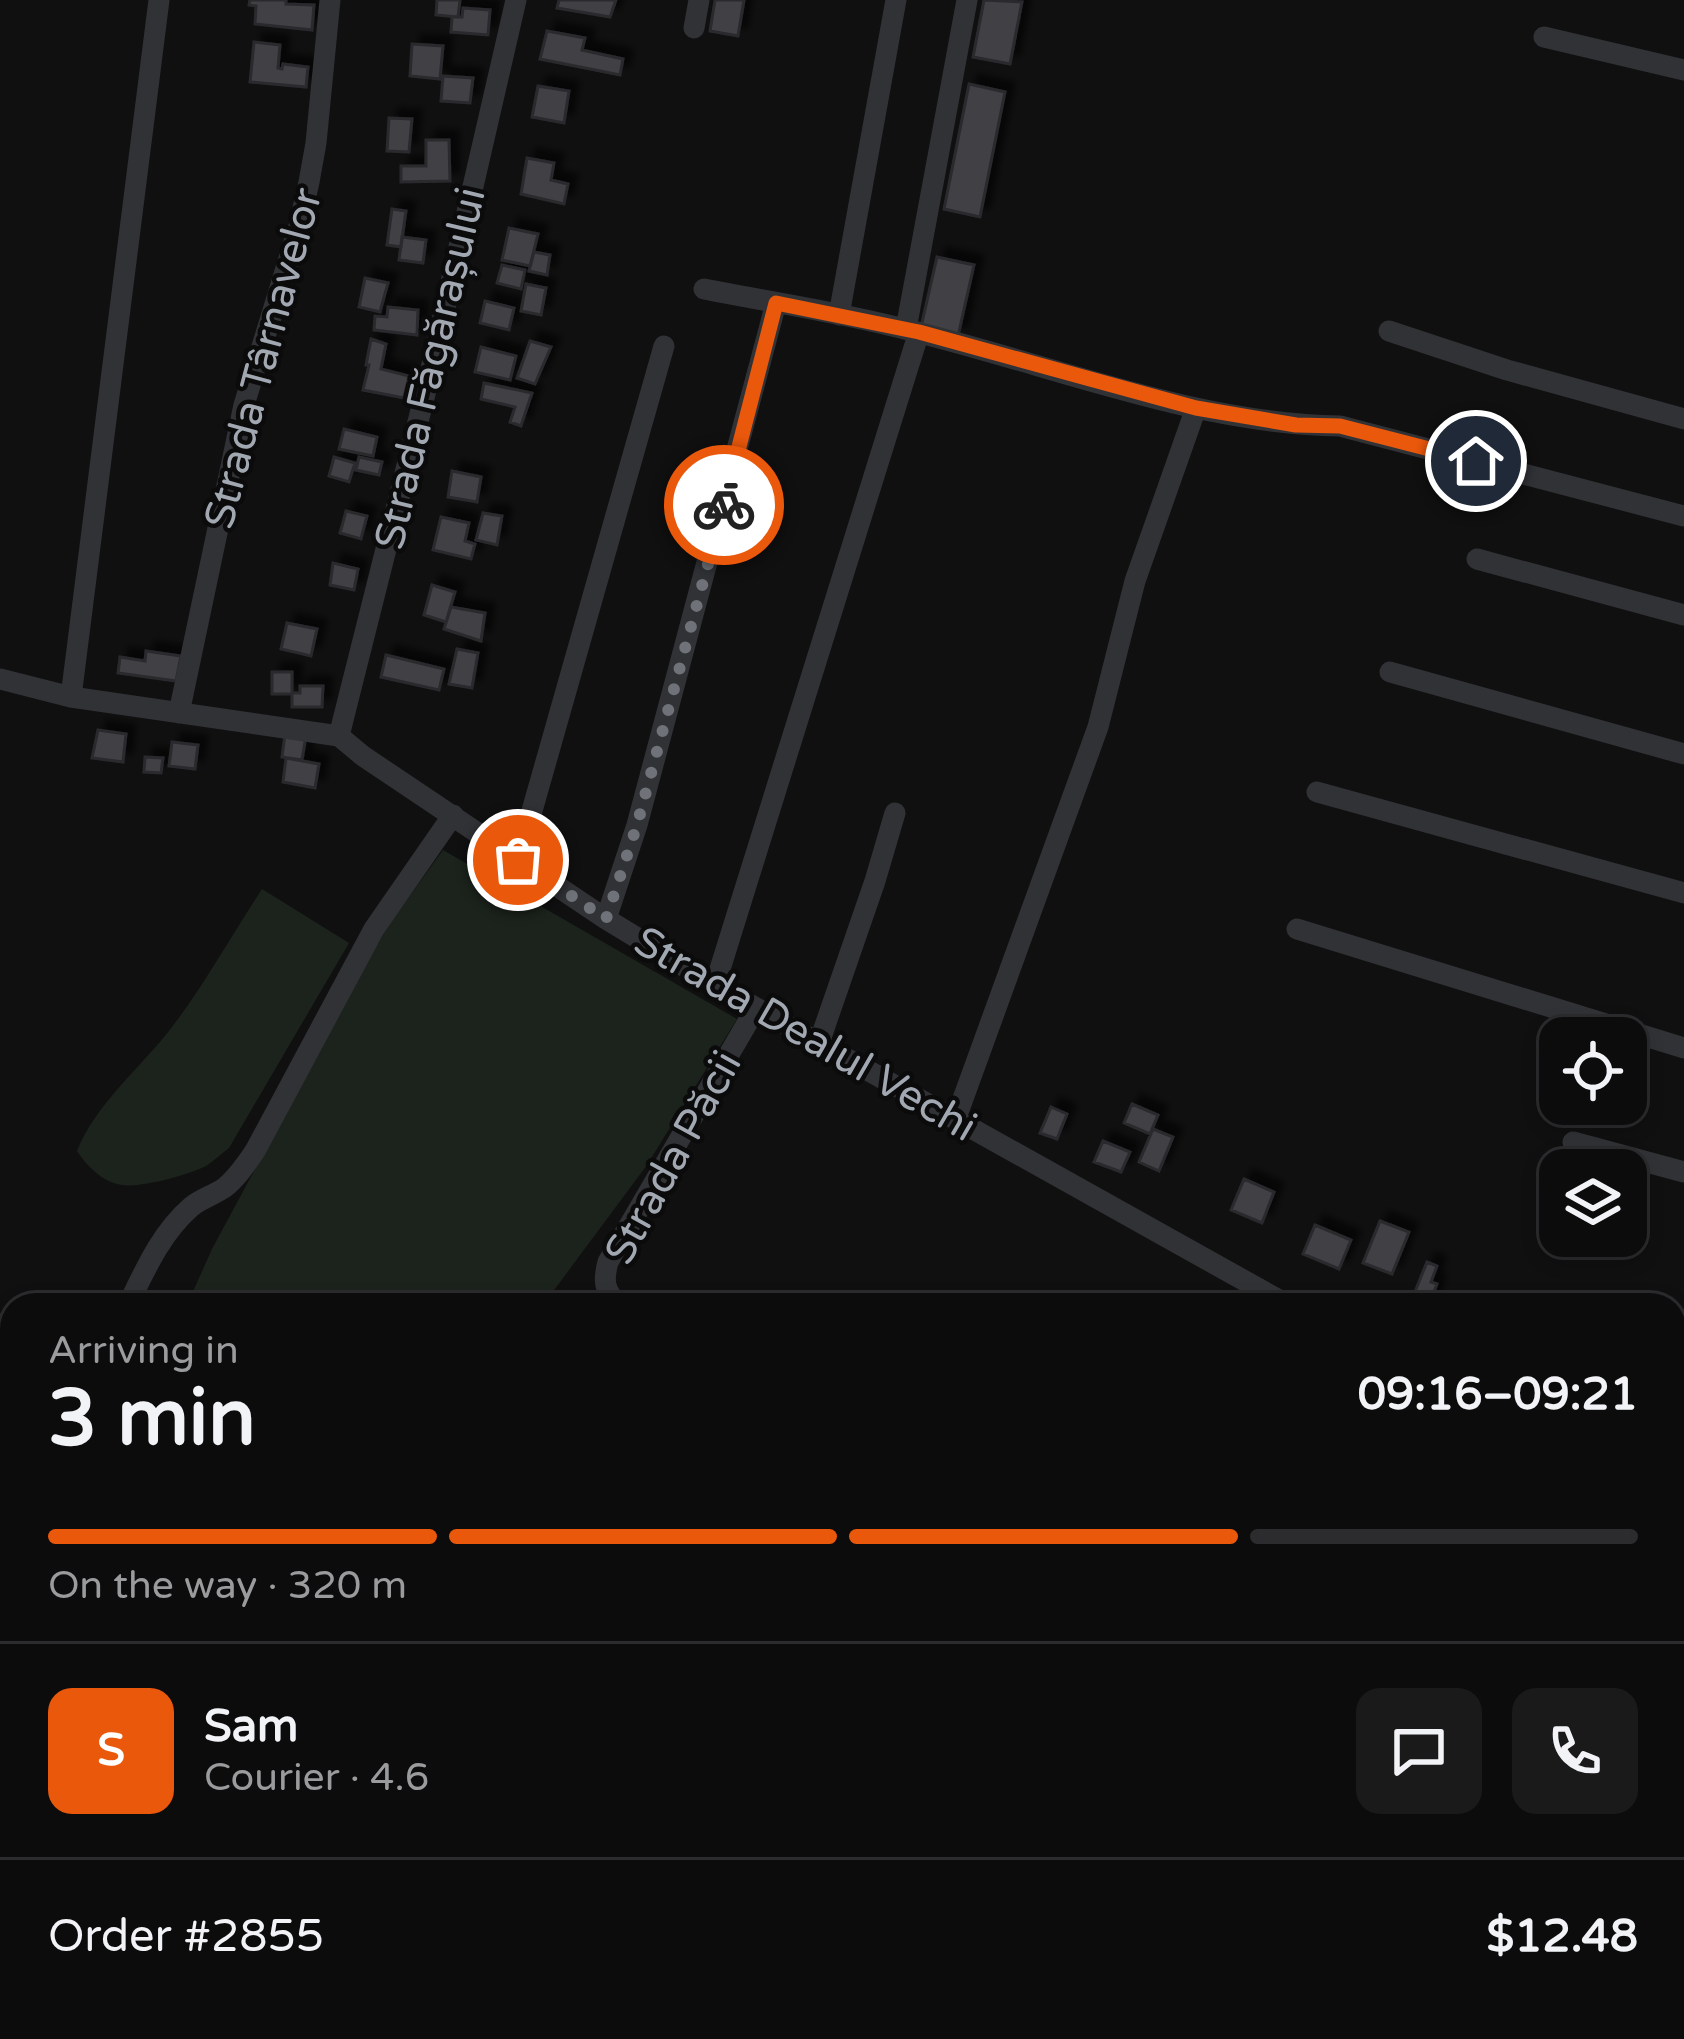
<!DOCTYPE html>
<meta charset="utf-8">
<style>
:root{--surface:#0c0c0d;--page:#1a1a1b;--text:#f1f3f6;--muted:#9a9b9d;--line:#2c2c2e;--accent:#ea580c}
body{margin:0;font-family:"Varela Round",sans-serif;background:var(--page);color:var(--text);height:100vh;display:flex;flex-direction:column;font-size:45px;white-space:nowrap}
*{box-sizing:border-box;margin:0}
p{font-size:39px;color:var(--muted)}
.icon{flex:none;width:66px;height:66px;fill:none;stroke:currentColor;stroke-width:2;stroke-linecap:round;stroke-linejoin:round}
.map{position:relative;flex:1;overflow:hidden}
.panel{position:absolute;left:0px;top:1293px;width:1686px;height:747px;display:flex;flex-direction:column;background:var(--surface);border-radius:36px 36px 0 0;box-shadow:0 6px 18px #0003,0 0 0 3px var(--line)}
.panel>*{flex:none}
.controls{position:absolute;left:1539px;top:1017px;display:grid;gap:24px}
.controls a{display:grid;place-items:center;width:108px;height:108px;border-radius:24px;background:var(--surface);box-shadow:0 6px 18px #0003,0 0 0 3px var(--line);font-size:60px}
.pin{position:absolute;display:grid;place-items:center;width:102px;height:102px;color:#fff;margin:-51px;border:6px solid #fff;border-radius:50%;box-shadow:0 3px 12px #0007}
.courier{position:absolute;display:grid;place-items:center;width:120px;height:120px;margin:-60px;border:9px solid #ea580c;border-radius:50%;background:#fff;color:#222;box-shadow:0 3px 15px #0007}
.summary em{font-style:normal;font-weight:800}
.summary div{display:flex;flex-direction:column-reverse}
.summary{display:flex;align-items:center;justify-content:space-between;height:204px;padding:0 48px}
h1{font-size:78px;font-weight:800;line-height:90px}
.bar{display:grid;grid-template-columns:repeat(4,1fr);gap:18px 12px;align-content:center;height:144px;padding:0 48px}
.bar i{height:15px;border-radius:9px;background:var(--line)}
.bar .selected{background:var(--accent)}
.bar p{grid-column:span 4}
.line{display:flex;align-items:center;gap:30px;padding:0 48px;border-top:3px solid var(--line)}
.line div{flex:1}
.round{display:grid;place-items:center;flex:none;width:126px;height:126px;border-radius:24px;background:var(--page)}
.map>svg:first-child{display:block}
.green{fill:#1c231c}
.building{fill:#3f4044;stroke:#2a2a2d;stroke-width:3;filter:url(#shadow)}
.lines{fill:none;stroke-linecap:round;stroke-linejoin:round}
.minor{stroke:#313236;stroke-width:21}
.done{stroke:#6f7379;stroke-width:12;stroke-dasharray:0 21.6}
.route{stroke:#ea580c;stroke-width:15}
.labels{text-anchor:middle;stroke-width:9;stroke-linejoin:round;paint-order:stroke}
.street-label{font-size:42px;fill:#a2a8b1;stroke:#0b0b0c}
</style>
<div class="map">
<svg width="1684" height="2039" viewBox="0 0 1684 2039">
<defs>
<filter id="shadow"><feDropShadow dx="9" dy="-9" stdDeviation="3" flood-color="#0009"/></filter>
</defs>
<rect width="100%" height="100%" fill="#101011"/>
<path class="green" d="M443,850L737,1019L647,1165L543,1305H187L212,1249L361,972L388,926Z
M262,889L349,943L229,1148C222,1153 214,1161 206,1166C188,1175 141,1188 122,1185C102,1182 87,1166 77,1151C96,1104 138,1070 169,1031C203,987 231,936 262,889Z"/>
<path class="building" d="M250,0H286V4L314,5L312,30L255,24L256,6L249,5Z
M437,0H460L458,17L436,15Z
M559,0H616L610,17L557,8Z
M715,0H744L738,36L710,31Z
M984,0L1022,2L1010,64L973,57Z
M463,8L490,10L488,35L451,32L452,17H462Z
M547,31L585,38L582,50L623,59L620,75L540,59Z
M254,42L280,45L278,68L282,69L283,64L308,67L306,87L250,82Z
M412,44L443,46L440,79L410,76Z
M443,76L473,78L470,103L441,101Z
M969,84L1005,92L980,217L944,209Z
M538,86L569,91L564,123L532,117Z
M389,118L412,119L409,152L387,151Z
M426,140H449L450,181L401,182V166H426Z
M527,158L554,163L551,180L568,184L564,204L521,194Z
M392,209L406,211L401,247L387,245Z
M509,228L538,234L530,266L502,260Z
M402,237L426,240L423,263L399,260Z
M534,252L550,255L547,275L529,271Z
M937,257L974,265L958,336L921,327Z
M502,265L525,270L521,289L497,283Z
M365,278L388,283L380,312L359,307Z
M526,284L546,288L541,315L521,311Z
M485,301L514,308L509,330L480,323Z
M388,307L418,310L417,335L374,330L375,316L387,317Z
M371,339L386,344L381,369L409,376L404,398L363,390L369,365H366Z
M530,341L551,347L535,384L517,378Z
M481,347L516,356L510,380L475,372Z
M484,383L532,393L521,426L510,422L515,407L481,399Z
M344,429L377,437L373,456L339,449Z
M334,457L355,463L349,482L329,476Z
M359,457L382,462L379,475L356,470Z
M452,471L481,477L477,502L448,497Z
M346,511L367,516L361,539L340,533Z
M483,513L502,516L497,545L476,540Z
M441,517L469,523L465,541L475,544L471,559L433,550Z
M333,563L358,569L354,590L330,585Z
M432,585L455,592L446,622L424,615Z
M451,607L485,613L481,641L444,629Z
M287,623L317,629L311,656L281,649Z
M457,649L478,653L472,688L449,684Z
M146,651L181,656L176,681L118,673L120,657L145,661Z
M386,655L444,669L439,690L381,677Z
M272,672H292V694H272Z
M300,686H323L322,707H292V693H300Z
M98,730L126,734L123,762L92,758Z
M285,734L306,736L302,760L282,757Z
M172,742L198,745L195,769L169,766Z
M145,757L163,758L161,773L144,772Z
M286,758L319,764L315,788L283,782Z
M1132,1104L1158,1115L1150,1134L1124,1123Z
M1051,1107L1067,1114L1057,1139L1040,1133Z
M1153,1129L1173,1137L1159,1171L1139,1162Z
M1103,1141L1130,1152L1121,1172L1094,1162Z
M1244,1179L1274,1192L1262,1223L1231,1210Z
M1380,1221L1409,1232L1392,1274L1363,1263Z
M1315,1225L1351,1240L1339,1269L1303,1254Z
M1427,1262L1437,1266L1431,1282L1437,1284L1429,1305L1412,1299Z
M0,2019L15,2038L14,2039H0Z
M148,2028H179L183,2034L175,2039H156Z
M204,2028H234L221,2039H208L201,2031Z
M513,2028H539L529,2039H516L509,2032Z
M540,2028H591L587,2038L569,2031L563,2039H552L537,2033Z"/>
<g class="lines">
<path class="minor" d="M694,28L699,0
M1544,37L1684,70
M704,289C776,303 849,314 920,333C1057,367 1198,424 1340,426L1684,516
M839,315L896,0
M906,329L967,0
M1389,331L1507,370L1684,419
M1477,559L1684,615
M1390,672L1684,754
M0,679L71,697L339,736
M71,697L159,0
M179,713L244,405L299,226L309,182L316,143L330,0
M339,736L363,756L606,919L715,985L1288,1305
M339,736L427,386L516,0
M1317,792L1684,893
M518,860L664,346
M606,919L637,825L776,303
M1297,929L1684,1048
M715,985L919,332
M819,1043L875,881L895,813
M956,1118L1098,727L1135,581L1196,408
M1573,1142L1684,1172
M128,1305C145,1270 161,1233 191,1207C200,1199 214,1195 224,1188C237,1178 246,1164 255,1151L374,929L453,815
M619,1305C604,1291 603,1281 608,1262L756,1008
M1674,1524L1684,1530
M0,1687H12
M1674,1918L1684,1923
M255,2028L260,2039
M476,2028L484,2039
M1063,2039L1067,2028
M1588,2039L1595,2028"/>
</g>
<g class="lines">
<path class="done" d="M518,860L606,919L637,825L724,505"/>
<path class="route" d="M724,505L776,303L919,332L1196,408L1296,425L1340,426L1476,461"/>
</g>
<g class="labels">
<g class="street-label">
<text transform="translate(262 358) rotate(-75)" y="15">Strada Târnavelor</text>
<text transform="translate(429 368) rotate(-77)" y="15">Strada Făgărașului</text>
<text transform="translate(806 1033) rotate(30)" y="15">Strada Dealul Vechi</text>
<text transform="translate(672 1157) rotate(-61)" y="15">Strada Păcii</text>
</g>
</g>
</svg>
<div class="controls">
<a><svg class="icon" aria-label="locate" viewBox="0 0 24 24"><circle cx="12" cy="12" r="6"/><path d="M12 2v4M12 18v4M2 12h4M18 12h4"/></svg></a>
<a><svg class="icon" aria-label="layers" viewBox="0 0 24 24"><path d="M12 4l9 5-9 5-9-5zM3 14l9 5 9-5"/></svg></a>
</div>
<div class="pin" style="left:518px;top:860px;background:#ea580c"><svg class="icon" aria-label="bag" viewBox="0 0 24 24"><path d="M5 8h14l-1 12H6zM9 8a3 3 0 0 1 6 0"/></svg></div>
<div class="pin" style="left:1476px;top:461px;background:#1f2937"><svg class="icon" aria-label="home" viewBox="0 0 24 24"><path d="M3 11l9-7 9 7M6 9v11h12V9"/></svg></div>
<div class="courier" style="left:724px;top:505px"><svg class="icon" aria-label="bike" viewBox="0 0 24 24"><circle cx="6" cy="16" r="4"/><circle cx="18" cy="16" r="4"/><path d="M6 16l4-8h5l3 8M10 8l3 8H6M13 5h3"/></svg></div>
<section class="panel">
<div class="summary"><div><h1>3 min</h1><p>Arriving in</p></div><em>09:16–09:21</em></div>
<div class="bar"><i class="selected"></i><i class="selected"></i><i class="selected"></i><i></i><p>On the way · 320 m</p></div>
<div class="line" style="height:216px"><b class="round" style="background:var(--accent);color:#fff">S</b><div><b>Sam</b><p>Courier · 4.6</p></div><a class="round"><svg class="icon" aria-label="chat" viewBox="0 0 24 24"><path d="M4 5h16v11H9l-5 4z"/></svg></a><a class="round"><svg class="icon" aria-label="phone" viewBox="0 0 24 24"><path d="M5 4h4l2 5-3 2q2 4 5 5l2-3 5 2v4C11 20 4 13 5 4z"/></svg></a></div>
<div class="line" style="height:156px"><div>Order #2855</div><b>$12.48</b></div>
</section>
</div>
